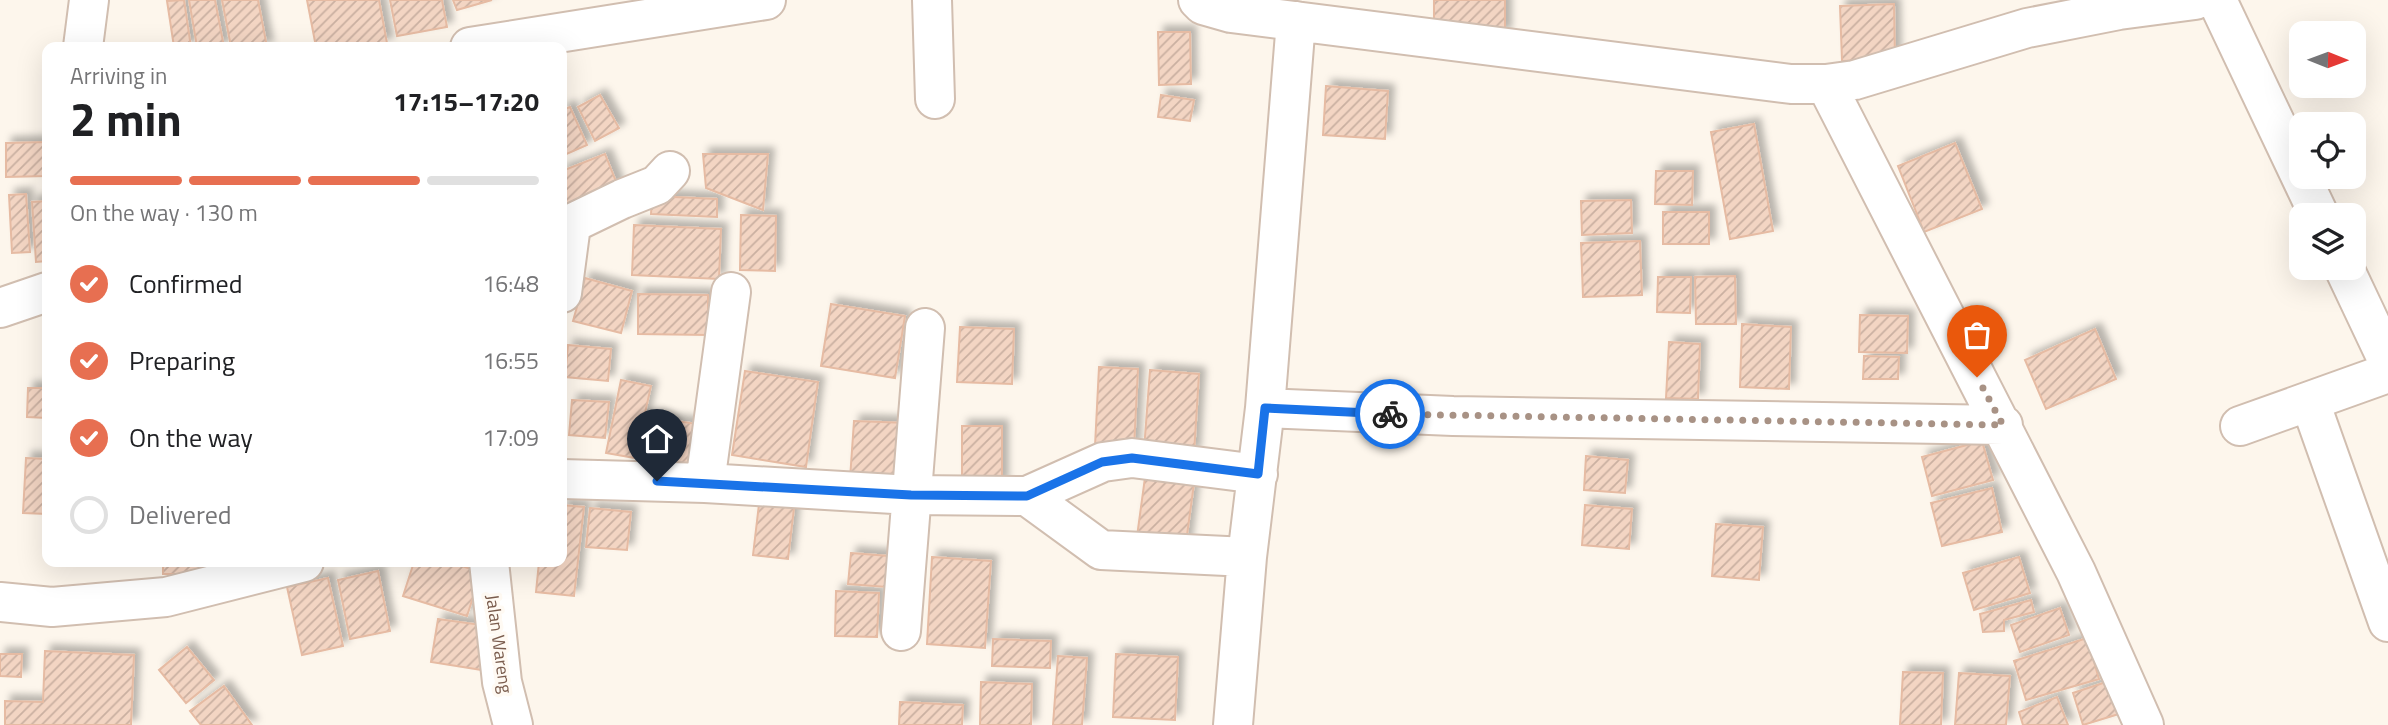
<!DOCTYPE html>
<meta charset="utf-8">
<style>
:root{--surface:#fff;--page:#f6f6f6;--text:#202124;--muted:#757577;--line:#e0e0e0;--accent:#e76f51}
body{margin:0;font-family:"Titillium Web",sans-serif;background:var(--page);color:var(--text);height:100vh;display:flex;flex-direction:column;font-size:26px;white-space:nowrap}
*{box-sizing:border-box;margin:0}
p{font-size:23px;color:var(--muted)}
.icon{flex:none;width:38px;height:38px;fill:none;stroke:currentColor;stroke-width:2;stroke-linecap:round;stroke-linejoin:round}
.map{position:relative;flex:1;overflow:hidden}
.sheet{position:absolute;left:42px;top:42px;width:525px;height:525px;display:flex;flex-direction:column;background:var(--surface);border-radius:14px;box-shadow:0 7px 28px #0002}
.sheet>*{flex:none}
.needle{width:46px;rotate:91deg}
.buttons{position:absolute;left:2289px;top:21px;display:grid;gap:14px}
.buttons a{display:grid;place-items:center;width:77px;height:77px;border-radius:14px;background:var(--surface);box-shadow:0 7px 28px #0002;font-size:35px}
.pin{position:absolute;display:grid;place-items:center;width:60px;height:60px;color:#fff;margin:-72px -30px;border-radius:50% 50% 50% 0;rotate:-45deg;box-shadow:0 0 7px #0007}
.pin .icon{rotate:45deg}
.courier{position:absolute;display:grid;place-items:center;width:70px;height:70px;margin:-35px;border:5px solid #1a73e8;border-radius:50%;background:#fff;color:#222;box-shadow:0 2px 9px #0007}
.overview em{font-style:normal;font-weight:700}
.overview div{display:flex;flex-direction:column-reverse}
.overview{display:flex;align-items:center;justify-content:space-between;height:119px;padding:0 28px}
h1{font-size:46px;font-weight:700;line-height:52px}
.bar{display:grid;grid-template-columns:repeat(4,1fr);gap:10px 7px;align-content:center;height:84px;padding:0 28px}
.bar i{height:9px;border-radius:5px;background:var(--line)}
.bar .on{background:var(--accent)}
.bar p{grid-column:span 4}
ol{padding:0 28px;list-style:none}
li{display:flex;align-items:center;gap:21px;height:77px}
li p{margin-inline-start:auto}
li .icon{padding:7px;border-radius:50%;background:var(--accent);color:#fff;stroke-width:4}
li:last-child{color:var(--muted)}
li i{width:38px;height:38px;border:4px solid var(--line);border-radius:50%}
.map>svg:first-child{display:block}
.building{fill:url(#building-hatch);stroke:#e6bba3;stroke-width:2;filter:url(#shadow)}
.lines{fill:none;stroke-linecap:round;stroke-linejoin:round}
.minor-casing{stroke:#d1beb0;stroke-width:42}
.minor{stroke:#fff;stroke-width:38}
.done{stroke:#a89285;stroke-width:7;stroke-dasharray:0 12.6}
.route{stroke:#1a73e8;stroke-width:9}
.labels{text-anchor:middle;stroke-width:7;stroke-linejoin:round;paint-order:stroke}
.street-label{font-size:18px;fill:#7a5c4d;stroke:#fffaf3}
</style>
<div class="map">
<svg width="2388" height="725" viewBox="0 0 2388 725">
<defs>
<pattern id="building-hatch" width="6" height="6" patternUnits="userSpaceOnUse" patternTransform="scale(1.75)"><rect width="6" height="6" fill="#f3d5c3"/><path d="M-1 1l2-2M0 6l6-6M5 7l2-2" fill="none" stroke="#cab0a1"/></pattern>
<filter id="shadow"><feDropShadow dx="6" dy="-6" stdDeviation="3.5" flood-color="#0004"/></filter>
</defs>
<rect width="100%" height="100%" fill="#fdf6ec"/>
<path class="building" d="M184,0L191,47H174L167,1Z
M189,0H215L224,47H197Z
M222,0H258L267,47H231Z
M307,0H379L387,43L362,47H316Z
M390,0H442L447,27L397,36Z
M453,0H492L457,10Z
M1434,0H1505V34H1434Z
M1894,4L1895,59L1842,61L1840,6Z
M1158,32H1190L1191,84L1159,85Z
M1326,86L1388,91L1385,139L1323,135Z
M600,95L619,128L595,141L578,107Z
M1161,95L1194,100L1190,121L1158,117Z
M570,107L587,145L562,156V110Z
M1754,124L1773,231L1730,239L1711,132Z
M47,142V176L6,177V143Z
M1955,143L1982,209L1924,232L1898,166Z
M605,154L619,189L562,211V171Z
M703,154H768L763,210L706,188Z
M1656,171H1693L1692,205L1655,204Z
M26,194L30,252L12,253L9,195Z
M652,196L717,199V217L651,214Z
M1631,200L1632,233L1582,235L1581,201Z
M47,201V261L36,262L32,202Z
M1663,212H1709V244H1663Z
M741,215L776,216L775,271L740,270Z
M634,225L721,229L719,279L632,275Z
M1640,241L1642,295L1583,297L1581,243Z
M1735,276L1736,324H1696L1695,277Z
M1658,277H1691L1690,313L1657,312Z
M585,278L632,291L621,333L573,321Z
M638,294L708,295V335L638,334Z
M831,304L905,316L895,378L821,366Z
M1860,315L1908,316L1907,353L1859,352Z
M1742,324L1791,327L1789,389L1740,387Z
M960,327L1014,329L1012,384L957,382Z
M2095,329L2116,379L2046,409L2025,360Z
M1669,342L1700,344L1698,399L1666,398Z
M568,345L611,349L608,381L565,377Z
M1864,356L1899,357L1898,379H1863Z
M1099,367L1138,369L1134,448L1095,446Z
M1150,370L1199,374L1194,454L1144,450Z
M745,371L818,382L806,467L732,455Z
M621,380L651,386L635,458L606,453Z
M28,388H47V418L27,417Z
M572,400L609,402L605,438L569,435Z
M655,418L705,425L696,481L648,473Z
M854,421L909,423L905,483L850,479Z
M962,426H1002V485L962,484Z
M1982,441L1993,480L1932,496L1922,457Z
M1586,456L1628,460L1625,493L1584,490Z
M26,458L47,459V514L23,513Z
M1146,470L1195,476L1185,550L1136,544Z
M1992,488L2002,532L1942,546L1931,503Z
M759,504L794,508L788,559L753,555Z
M562,505L584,507L574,596L536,592L539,562H562Z
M1585,505L1632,509L1629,549L1582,545Z
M590,508L631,512L627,550L586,547Z
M1716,524L1763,527L1759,580L1712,576Z
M851,553L889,556L887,587L848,584Z
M932,557L991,561L985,648L927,644Z
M2019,557L2030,593L1974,610L1963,573Z
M163,562H234V574H163Z
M414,562H449L481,572L467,616L403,596Z
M378,571L390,631L350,639L338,580Z
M328,578L343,646L302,655L287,587Z
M836,591L879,593L877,637L835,636Z
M2031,600L2034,612L2004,620V631L1983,632L1980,614Z
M2060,608L2069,635L2020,652L2011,625Z
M438,619L489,626L482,670L431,662Z
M2087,638L2099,679L2026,700L2014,661Z
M993,639L1051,641L1050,668L992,666Z
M187,647L214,680L186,703L159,670Z
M45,651L134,655L131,725H5V701L43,702Z
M0,654H22L21,677L0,676Z
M1116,654L1178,657L1175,720L1113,717Z
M1058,656L1087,658L1082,725H1053Z
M1903,672L1943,673L1941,725H1900Z
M1959,673L2010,676L2006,725H1955Z
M2112,680L2122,713L2083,725L2073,693Z
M981,682L1032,684L1031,725H980Z
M224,686L252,725H201L190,711Z
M2057,697L2068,725H2023L2019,712Z
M900,702L963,705L962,725H899Z"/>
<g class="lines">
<defs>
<path id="minor" d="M932,0L935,99
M1198,0L1203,5L1231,13L1791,84H1826L1855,80L2027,28L2119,10L2195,0
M2217,0L2319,215
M83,47L89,0
M470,47L766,0
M1826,84L2076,572L2144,725
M562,228L622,199L657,185L670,171
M2344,268L2388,361
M562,293L571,225
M0,308L47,292
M2310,402L2388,622
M1265,408L1453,416L2003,425
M2240,426L2388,373
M562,479L705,483L911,495L1027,496L1101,550L1247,557
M705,483L731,292
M1027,496L1103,462L1132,458L1258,474
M489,562L502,682L513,725
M0,602L52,607L166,597L304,562
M901,631L925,328
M1233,725L1247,557L1265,408L1296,21"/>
</defs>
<use href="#minor" class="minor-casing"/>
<use href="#minor" class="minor"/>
</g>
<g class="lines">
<path class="done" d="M1390,414L2003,425L1977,377"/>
<path class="route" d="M657,481L911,495L1027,496L1102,462L1132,458L1258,474L1265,408L1390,414"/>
</g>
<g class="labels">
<g class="street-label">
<text transform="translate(499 644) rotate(82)" y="6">Jalan Wareng</text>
</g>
</g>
</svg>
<div class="buttons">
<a><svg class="needle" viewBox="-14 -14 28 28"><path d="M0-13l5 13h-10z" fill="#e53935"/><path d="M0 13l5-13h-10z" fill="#757577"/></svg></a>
<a><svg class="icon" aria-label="locate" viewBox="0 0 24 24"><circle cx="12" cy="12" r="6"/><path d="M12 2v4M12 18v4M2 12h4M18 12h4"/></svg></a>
<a><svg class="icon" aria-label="layers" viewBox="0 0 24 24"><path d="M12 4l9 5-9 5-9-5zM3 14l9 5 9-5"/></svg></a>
</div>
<div class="pin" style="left:1977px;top:377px;background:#ea580c"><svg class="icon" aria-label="bag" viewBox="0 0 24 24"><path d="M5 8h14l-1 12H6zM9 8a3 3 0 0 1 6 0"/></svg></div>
<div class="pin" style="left:657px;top:481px;background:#1f2937"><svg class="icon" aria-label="home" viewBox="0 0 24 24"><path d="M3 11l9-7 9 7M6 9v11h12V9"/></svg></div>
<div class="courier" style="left:1390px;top:414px"><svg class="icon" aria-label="bike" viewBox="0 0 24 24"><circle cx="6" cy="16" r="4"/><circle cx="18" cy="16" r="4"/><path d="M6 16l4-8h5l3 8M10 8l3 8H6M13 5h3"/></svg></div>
<section class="sheet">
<div class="overview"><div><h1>2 min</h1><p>Arriving in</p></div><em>17:15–17:20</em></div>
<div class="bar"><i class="on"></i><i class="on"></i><i class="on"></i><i></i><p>On the way · 130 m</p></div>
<ol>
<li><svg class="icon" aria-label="check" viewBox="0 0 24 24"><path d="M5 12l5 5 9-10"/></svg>Confirmed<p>16:48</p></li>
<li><svg class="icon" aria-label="check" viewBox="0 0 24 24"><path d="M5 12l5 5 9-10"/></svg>Preparing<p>16:55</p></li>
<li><svg class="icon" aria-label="check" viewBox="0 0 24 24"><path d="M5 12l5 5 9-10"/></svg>On the way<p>17:09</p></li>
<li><i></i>Delivered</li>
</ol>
</section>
</div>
